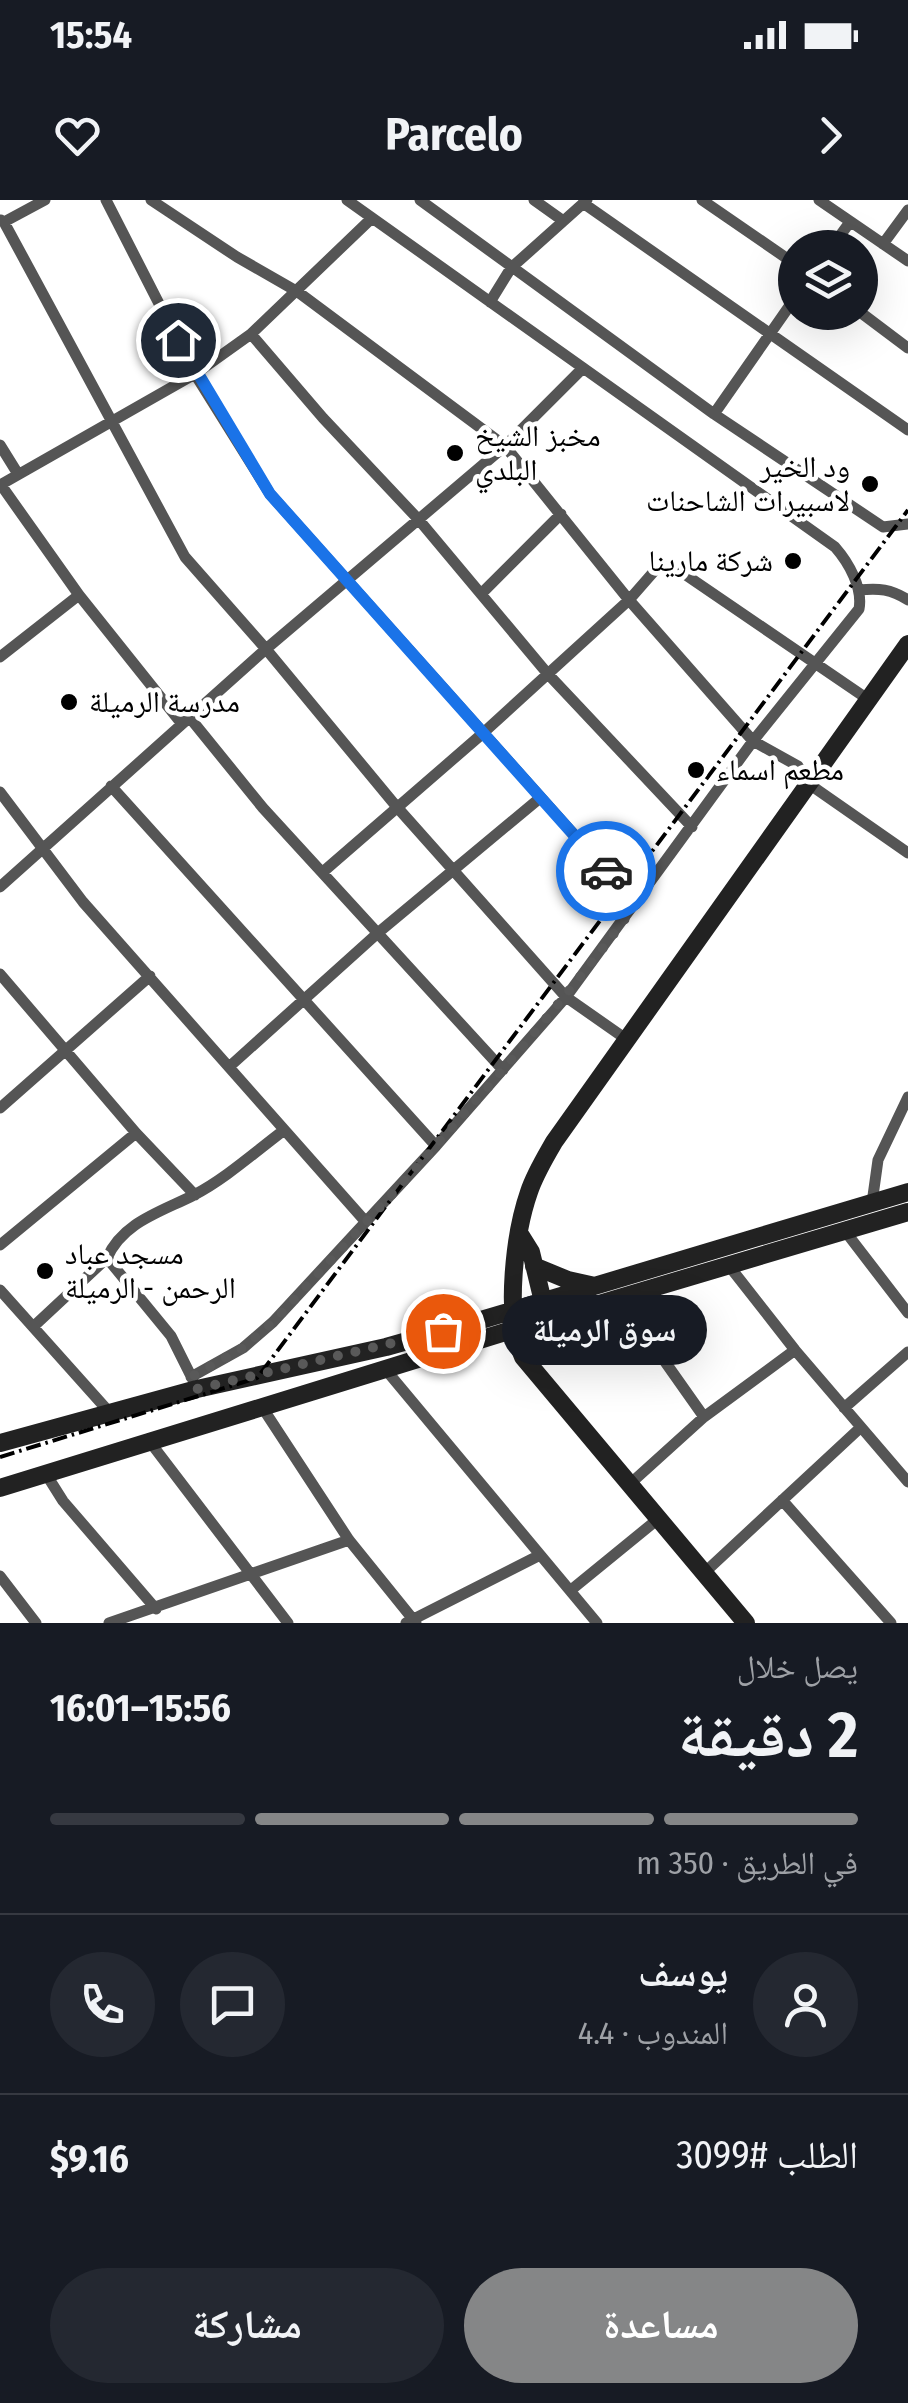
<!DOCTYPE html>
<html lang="ar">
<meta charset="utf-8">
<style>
:root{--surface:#171b24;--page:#242831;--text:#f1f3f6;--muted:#9ea1a6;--line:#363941;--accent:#858687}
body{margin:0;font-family:"Fira Sans Condensed","Noto Naskh Arabic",sans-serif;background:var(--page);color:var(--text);direction:rtl;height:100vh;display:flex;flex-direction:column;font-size:38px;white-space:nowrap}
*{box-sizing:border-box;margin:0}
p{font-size:32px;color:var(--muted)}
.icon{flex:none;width:55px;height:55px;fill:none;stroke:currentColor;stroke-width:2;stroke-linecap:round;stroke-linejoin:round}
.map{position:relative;height:1423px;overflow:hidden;direction:ltr}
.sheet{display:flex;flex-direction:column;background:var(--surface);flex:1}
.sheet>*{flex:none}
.fabs{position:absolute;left:778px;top:30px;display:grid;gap:20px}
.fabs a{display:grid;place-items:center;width:100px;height:100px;border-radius:50%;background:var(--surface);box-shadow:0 10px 40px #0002;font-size:50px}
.pin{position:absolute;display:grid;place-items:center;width:85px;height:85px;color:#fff;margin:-42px;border:5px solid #fff;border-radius:50%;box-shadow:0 2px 10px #0007}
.courier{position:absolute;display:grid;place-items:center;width:100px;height:100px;margin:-50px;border:8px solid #1a73e8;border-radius:50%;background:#fff;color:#222;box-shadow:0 2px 12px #0007}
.bubble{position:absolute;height:70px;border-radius:35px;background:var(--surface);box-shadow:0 10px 40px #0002;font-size:32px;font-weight:700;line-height:70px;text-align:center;direction:rtl}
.head em{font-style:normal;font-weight:700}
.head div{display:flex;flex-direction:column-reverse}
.head{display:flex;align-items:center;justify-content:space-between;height:170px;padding:0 50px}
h1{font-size:65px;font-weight:700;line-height:75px}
.bar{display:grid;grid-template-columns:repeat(4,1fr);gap:15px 10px;align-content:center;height:120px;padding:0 50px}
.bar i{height:12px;border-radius:8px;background:var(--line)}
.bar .selected{background:var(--accent)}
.bar p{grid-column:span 4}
.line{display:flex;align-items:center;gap:25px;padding:0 50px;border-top:2px solid var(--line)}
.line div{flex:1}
.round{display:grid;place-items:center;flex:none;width:105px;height:105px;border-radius:52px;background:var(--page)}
.button{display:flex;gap:20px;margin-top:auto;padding:20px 50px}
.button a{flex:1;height:115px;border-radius:60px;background:var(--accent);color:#fff;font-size:40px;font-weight:700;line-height:115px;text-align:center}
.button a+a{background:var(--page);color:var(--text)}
.status{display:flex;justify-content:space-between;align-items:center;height:70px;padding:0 50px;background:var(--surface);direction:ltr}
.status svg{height:28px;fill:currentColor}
header{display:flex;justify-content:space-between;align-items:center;height:130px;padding:0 50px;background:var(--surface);font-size:45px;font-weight:700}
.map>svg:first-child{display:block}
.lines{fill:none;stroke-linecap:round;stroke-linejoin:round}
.street{stroke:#555;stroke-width:11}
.secondary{stroke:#222;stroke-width:18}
.rail{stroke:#000;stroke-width:4;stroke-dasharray:15 5 2.5 5;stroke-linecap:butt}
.done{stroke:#595959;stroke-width:10;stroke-dasharray:0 18}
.route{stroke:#1a73e8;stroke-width:12}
.poi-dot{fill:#000;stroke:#fff;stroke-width:4}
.labels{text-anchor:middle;stroke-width:9;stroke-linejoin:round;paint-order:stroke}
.poi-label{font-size:30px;fill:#000;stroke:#fff;text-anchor:start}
</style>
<div class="status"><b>15:54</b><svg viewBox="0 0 49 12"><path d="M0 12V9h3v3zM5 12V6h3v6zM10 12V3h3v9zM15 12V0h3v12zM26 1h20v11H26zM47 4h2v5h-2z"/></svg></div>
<header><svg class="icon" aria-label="forward" viewBox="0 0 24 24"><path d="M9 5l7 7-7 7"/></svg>Parcelo<svg class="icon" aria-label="heart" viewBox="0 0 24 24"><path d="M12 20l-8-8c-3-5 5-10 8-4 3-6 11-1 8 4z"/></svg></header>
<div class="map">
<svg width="908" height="1423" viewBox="0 0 908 1423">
<rect width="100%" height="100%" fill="#fff"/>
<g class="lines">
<path class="street" d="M106,0L195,174L270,294L636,704
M151,0L237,57L298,92L505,246L629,400L753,541L798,566L809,584L908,653
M420,0L714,214L883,327L908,324
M534,0L562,20
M702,0L795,64
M819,0L908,61
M583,3L908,230
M1,20L4,22L45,0
M4,22L185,357L266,449L396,606L566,797L626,839
M883,44L908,10
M831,48L850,22
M490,102L511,68L587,0
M860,112L908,148
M251,134L323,218L419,320L547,473L692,627
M714,214L795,98
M0,245L18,274
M0,285L195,174L251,134L372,18
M1,285L79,395L182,524
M859,390C879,388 891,389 908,400
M481,394L561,314
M0,457L79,395
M190,518L263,608L503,870
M111,586L436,946
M0,592L83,702L365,1021
M324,671L482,534L629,400L657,368L668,366L680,371L869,500
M0,687L266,449L505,246L582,169
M0,774L136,933L195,995
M229,867L379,732L540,598
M0,908L150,776
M872,1003L878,960L908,897
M845,1031L908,1113
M0,1045L136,933
M107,1058L171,1136L193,1180
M730,1067L795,1150L908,1282
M0,1090L110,1213
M620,1098L704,1217
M33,1127L107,1058C123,1022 161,1012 194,995C225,979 255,952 283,931
M386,1170L597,1423
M191,1177L243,1148L273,1122L436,946L566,797L753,541L859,409C863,388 849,363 835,347L347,0
M262,1207L349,1340L416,1423
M844,1208L908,1152
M150,1242L288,1423
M46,1274L63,1301L156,1409
M631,1283L704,1217L795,1150
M782,1300L891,1423
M703,1374L860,1228
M0,1376L36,1423
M571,1390L658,1319
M109,1423L349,1340
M406,1423L540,1355"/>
<path class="secondary" d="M521,1036L531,1052L545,1110
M534,1066L568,1080L595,1086
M0,1243L197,1189L386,1147L471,1123L908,992
M0,1288L515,1129L908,1012
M746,1423L523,1157C504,1117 515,1032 529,992C535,974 545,958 554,942L908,444"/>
<path class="rail" d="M0,1257L257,1178L908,310"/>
</g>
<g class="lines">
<path class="done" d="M443,1131L197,1189L191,1177L243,1148L273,1122C399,987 526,853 636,704L606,671"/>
<path class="route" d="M178,140L270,294L606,671"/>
</g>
<g class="poi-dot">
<circle cx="455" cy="253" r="10"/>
<circle cx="870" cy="284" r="10"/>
<circle cx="793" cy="361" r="10"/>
<circle cx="69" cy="502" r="10"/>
<circle cx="696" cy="570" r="10"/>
<circle cx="45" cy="1071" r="10"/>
</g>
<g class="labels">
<g class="poi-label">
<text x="475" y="246">مخبز الشيخ<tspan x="475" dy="34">البلدي</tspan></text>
<text x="850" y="277" text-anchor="end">ود الخير<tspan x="850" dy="34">لاسبيرات الشاحنات</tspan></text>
<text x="773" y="371" text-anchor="end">شركة مارينا</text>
<text x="89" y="512">مدرسة الرميلة</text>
<text x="716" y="580">مطعم اسماء</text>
<text x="65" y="1064">مسجد عباد<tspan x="65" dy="34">الرحمن - الرميلة</tspan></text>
</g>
</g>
</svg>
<div class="fabs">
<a><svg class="icon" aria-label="layers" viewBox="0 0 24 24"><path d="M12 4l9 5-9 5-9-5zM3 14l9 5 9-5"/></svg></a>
</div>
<div class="pin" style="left:443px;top:1131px;background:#ea580c"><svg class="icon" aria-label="bag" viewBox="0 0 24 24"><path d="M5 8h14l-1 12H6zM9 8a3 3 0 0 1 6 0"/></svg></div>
<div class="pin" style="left:178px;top:140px;background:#1f2937"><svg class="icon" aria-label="home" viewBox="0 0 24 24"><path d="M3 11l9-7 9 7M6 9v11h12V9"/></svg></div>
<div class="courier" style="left:606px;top:671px"><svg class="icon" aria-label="car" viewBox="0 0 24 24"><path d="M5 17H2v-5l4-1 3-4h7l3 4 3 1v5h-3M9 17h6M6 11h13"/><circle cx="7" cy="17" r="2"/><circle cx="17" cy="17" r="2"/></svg></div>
<div class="bubble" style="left:502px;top:1095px;width:205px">سوق الرميلة</div>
</div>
<section class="sheet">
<div class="head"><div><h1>2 دقيقة</h1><p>يصل خلال</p></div><em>15:56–16:01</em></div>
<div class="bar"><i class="selected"></i><i class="selected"></i><i class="selected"></i><i></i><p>في الطريق · 350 m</p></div>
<div class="line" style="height:180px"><a class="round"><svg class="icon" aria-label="person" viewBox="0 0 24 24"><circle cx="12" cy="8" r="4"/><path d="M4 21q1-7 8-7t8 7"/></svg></a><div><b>يوسف</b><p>المندوب · 4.4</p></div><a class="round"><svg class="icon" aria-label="chat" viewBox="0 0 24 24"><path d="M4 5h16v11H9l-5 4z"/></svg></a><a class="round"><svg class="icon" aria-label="phone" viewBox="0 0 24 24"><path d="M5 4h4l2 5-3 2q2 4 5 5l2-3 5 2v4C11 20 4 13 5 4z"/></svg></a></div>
<div class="line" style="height:130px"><div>الطلب #3099</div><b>$9.16</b></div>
<div class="button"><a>مساعدة</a><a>مشاركة</a></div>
</section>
